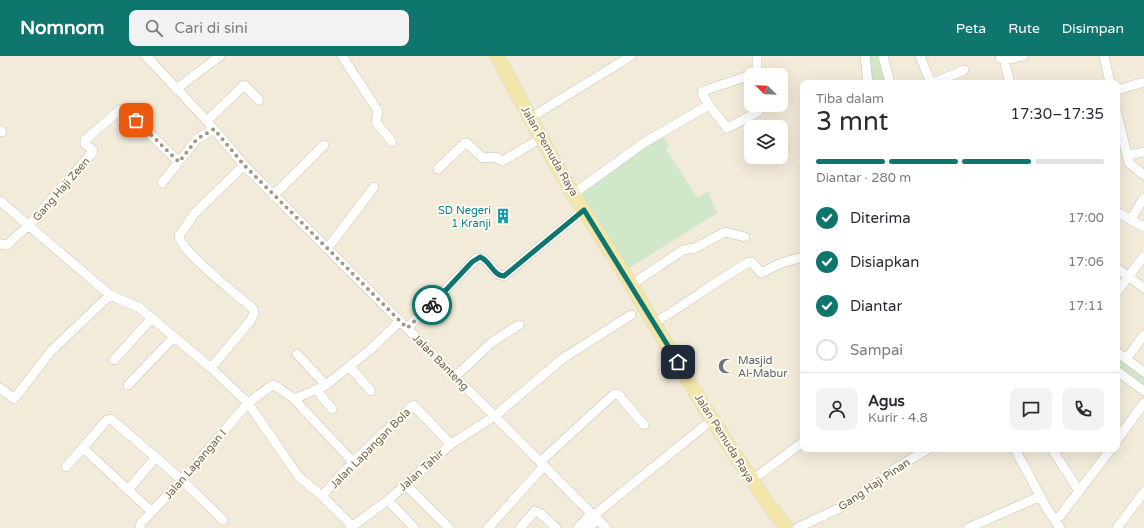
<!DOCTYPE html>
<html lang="id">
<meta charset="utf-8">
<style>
:root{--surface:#fff;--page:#f2f2f3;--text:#2b2b33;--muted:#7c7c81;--line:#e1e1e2;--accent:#0f766e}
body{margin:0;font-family:"Varela Round",sans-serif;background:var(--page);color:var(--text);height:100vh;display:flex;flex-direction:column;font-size:15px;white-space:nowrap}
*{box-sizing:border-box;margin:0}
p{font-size:13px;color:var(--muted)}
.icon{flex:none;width:22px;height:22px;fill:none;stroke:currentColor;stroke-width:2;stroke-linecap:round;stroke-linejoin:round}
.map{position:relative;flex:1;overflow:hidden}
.side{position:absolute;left:800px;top:24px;width:320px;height:372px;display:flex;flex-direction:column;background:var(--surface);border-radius:8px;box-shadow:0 4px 16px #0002}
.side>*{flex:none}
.needle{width:26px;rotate:293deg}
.controls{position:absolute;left:744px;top:12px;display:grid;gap:8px}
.controls a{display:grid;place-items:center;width:44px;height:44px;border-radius:8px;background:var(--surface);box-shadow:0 4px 16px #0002;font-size:20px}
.pin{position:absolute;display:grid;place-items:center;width:34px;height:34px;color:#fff;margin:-17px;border-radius:8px;box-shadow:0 2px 6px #0006}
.courier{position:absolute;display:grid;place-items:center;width:40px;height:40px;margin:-20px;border:3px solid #0f766e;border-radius:50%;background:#fff;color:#222;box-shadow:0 1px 5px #0007}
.overview em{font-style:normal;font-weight:600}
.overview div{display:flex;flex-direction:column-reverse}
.overview{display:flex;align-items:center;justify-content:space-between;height:68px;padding:0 16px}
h1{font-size:26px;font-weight:600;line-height:30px}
.bar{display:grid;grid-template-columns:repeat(4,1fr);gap:6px 4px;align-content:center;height:48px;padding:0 16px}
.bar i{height:5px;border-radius:3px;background:var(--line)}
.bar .current{background:var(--accent)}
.bar p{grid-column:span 4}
.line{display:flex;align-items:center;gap:10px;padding:0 16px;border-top:1px solid var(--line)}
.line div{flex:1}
.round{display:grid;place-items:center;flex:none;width:42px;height:42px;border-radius:8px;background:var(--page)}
ol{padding:0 16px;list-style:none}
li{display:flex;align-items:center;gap:12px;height:44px}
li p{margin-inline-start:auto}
li .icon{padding:4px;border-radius:50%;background:var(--accent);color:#fff;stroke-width:4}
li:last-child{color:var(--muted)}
li i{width:22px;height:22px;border:2px solid var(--line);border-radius:50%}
header{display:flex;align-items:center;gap:24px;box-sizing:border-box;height:56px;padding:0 20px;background:var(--accent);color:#fff}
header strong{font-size:19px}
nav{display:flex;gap:22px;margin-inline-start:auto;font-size:14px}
.search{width:280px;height:36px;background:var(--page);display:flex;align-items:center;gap:10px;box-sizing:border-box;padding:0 14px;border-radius:8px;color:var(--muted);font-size:15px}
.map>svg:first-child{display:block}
.residential{fill:#f2ebda;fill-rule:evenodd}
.green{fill:#d0e7ca}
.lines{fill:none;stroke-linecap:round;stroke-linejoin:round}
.street-casing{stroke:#ccc3b1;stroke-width:10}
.primary-casing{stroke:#dbd7d2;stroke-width:15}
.street{stroke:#fff;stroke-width:9}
.primary{stroke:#f2e6aa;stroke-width:14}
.done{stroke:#a39886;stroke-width:4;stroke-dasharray:0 7.2}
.route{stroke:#0f766e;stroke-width:5}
.labels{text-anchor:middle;stroke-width:4;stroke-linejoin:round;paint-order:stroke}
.street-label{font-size:11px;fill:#736450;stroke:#fdfbf1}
.culture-label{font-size:11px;fill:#0d838f;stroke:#fdfbf1;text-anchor:end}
.worship-label{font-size:11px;fill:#5b616d;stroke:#fdfbf1;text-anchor:start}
</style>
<header>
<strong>Nomnom</strong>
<div class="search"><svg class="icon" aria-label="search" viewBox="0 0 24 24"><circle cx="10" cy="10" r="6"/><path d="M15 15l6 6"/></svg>Cari di sini</div>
<nav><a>Peta</a><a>Rute</a><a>Disimpan</a></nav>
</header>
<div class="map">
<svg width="1144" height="472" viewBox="0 0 1144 472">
<rect width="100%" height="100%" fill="#fbf8eb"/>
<path class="residential" d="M0,0H1144V472H0ZM751,19H781V49H751ZM803,27H1117V393H803ZM751,71H781V101H751Z"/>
<path class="green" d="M868,0H881L888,27H874L870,15Z
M663,79L669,89L666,93L697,141L708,136L717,157L626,214L577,138Z
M1117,299L1144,320V331L1117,311Z"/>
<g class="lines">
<defs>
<path id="street" d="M146,0L207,65L244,109L606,472
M342,0L378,55L376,66L392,86
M865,0L868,27
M883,0L890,27
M920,0L931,27
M1003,0L1010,27
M1104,0L1110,27
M1000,2L1004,4L1023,0
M752,19L757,16V0
M933,27L964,14
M176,33L220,0
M1117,34L1144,26
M709,49L727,72L758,56
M1117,58L1129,107L1144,119
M530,62L631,0
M207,65L244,29L259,44
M0,74L2,76
M1127,99L1144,96
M438,113L465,87H467L483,102L495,101L503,105L541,82
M162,127L197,83L214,73
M573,138L645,86L709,49L702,38L703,35L751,19
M273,140L324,89
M0,145L110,239L140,252L211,312L248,347L299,421L322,440L352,470
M1117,156L1144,171
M1131,163L1144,142
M0,188L7,189L29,169L92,97L93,94L85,88V84L121,53L125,54L179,106
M327,193L374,131
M1117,212L1144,232
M631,229L683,194L695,192L725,176L745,181
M1117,236L1144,200
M654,267C686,248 716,225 749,206H752L761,217L781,207L803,201
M407,272L477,202L484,203L498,218L504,220L584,154
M1117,296L1144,316
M297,298L326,329
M1126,303L1144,279
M114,304L151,263
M350,311L371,335
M211,312L251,264L254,257L253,253C239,240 180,195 179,180L194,158L244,109
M1117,315L1144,335
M455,321L492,286L519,269
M128,329L174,281
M0,332L14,343L51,295L110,239
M316,333L332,353
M293,342L353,406
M1117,384L1144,347
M83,392L152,456
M1015,393L1046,451L1060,472
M1052,393L1079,435
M540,406L614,338H618L644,369
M66,411L107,364L111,363L182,424L223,464
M752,424L803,386
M406,429L449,472
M128,434L156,401
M322,440L353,406L413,349L451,388
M388,444L414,472
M593,460L713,363
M1060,460L1111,393
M140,472L141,467L182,424L248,347L271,330L274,329L293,342H297L326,329L371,293L400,265
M350,472L388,444L451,388L495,360L562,303L631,259
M488,472L544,410
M520,472L535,455L540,457L556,472
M578,472L591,458
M589,472L597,463
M797,472L846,449L893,414L928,393
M968,472L1041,440
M1117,472L1144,436"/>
<path id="primary" d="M497,0C522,46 546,93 573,138C592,169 613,198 632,230C680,312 729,395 786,472"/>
</defs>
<use href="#street" class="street-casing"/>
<use href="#primary" class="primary-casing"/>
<use href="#street" class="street"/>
<use href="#primary" class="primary"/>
</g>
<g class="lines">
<path class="done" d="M136,64L179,106L197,83L214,73L244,109L407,272L432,249"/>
<path class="route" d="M432,249L472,206L480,201C490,204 493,220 504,220L584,154L678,306"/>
</g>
<defs>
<symbol id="building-bare" viewBox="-9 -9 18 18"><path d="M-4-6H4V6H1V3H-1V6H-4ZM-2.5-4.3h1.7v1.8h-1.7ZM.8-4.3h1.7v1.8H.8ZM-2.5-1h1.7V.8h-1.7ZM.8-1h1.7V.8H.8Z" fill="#0f9aa8" stroke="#fdfbf1" stroke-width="2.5" paint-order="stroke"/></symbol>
<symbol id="mosque-bare" viewBox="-9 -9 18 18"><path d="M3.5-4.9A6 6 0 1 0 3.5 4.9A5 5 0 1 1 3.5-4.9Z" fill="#6b7280" stroke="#fdfbf1" stroke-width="2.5" paint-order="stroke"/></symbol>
</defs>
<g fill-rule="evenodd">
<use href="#building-bare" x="492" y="149" width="22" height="22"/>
<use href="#mosque-bare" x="715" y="299" width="22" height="22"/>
</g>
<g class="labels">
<g class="street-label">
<text transform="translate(550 95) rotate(60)" y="4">Jalan Pemuda Raya</text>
<text transform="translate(61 133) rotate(-49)" y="4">Gang Haji Zeen</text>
<text transform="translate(441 306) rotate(45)" y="4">Jalan Banteng</text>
<text transform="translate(725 382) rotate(58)" y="4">Jalan Pemuda Raya</text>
<text transform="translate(370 392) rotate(-45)" y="4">Jalan Lapangan Bola</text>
<text transform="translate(195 408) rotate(-49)" y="4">Jalan Lapangan I</text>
<text transform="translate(421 414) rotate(-42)" y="4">Jalan Tahir</text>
<text transform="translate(874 428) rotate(-34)" y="4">Gang Haji Pinan</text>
</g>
<g class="culture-label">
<text x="491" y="158">SD Negeri<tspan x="491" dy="13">1 Kranji</tspan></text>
</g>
<g class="worship-label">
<text x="738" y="308">Masjid<tspan x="738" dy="13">Al-Mabur</tspan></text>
</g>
</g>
</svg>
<div class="controls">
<a><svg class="needle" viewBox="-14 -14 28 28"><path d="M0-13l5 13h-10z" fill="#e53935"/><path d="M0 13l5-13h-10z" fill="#7c7c81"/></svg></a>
<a><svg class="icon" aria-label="layers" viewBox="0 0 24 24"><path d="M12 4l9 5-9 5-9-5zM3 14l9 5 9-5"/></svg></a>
</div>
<div class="pin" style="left:136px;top:64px;background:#ea580c"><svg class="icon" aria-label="bag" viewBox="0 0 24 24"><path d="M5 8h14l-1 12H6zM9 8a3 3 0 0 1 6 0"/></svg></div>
<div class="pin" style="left:678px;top:306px;background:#1f2937"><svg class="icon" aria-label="home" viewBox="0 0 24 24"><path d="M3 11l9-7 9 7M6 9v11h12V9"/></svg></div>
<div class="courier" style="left:432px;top:249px"><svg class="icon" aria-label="bike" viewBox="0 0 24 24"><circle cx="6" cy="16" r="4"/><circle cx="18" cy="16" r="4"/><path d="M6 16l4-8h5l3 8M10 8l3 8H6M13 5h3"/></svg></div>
<section class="side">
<div class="overview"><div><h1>3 mnt</h1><p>Tiba dalam</p></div><em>17:30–17:35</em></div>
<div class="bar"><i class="current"></i><i class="current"></i><i class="current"></i><i></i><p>Diantar · 280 m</p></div>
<ol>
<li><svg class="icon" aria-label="check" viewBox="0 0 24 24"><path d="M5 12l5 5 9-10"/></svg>Diterima<p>17:00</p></li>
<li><svg class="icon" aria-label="check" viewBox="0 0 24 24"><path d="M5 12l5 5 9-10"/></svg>Disiapkan<p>17:06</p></li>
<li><svg class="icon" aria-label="check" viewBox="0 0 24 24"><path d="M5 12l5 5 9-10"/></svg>Diantar<p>17:11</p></li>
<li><i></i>Sampai</li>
</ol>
<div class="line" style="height:72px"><a class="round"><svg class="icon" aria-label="person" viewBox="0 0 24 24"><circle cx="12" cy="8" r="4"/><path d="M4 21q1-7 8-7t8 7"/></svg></a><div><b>Agus</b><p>Kurir · 4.8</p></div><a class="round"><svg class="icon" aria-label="chat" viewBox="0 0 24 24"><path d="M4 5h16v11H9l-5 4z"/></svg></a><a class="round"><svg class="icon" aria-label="phone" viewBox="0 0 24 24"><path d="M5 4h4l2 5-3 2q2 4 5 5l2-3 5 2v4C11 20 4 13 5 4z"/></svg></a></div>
</section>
</div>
